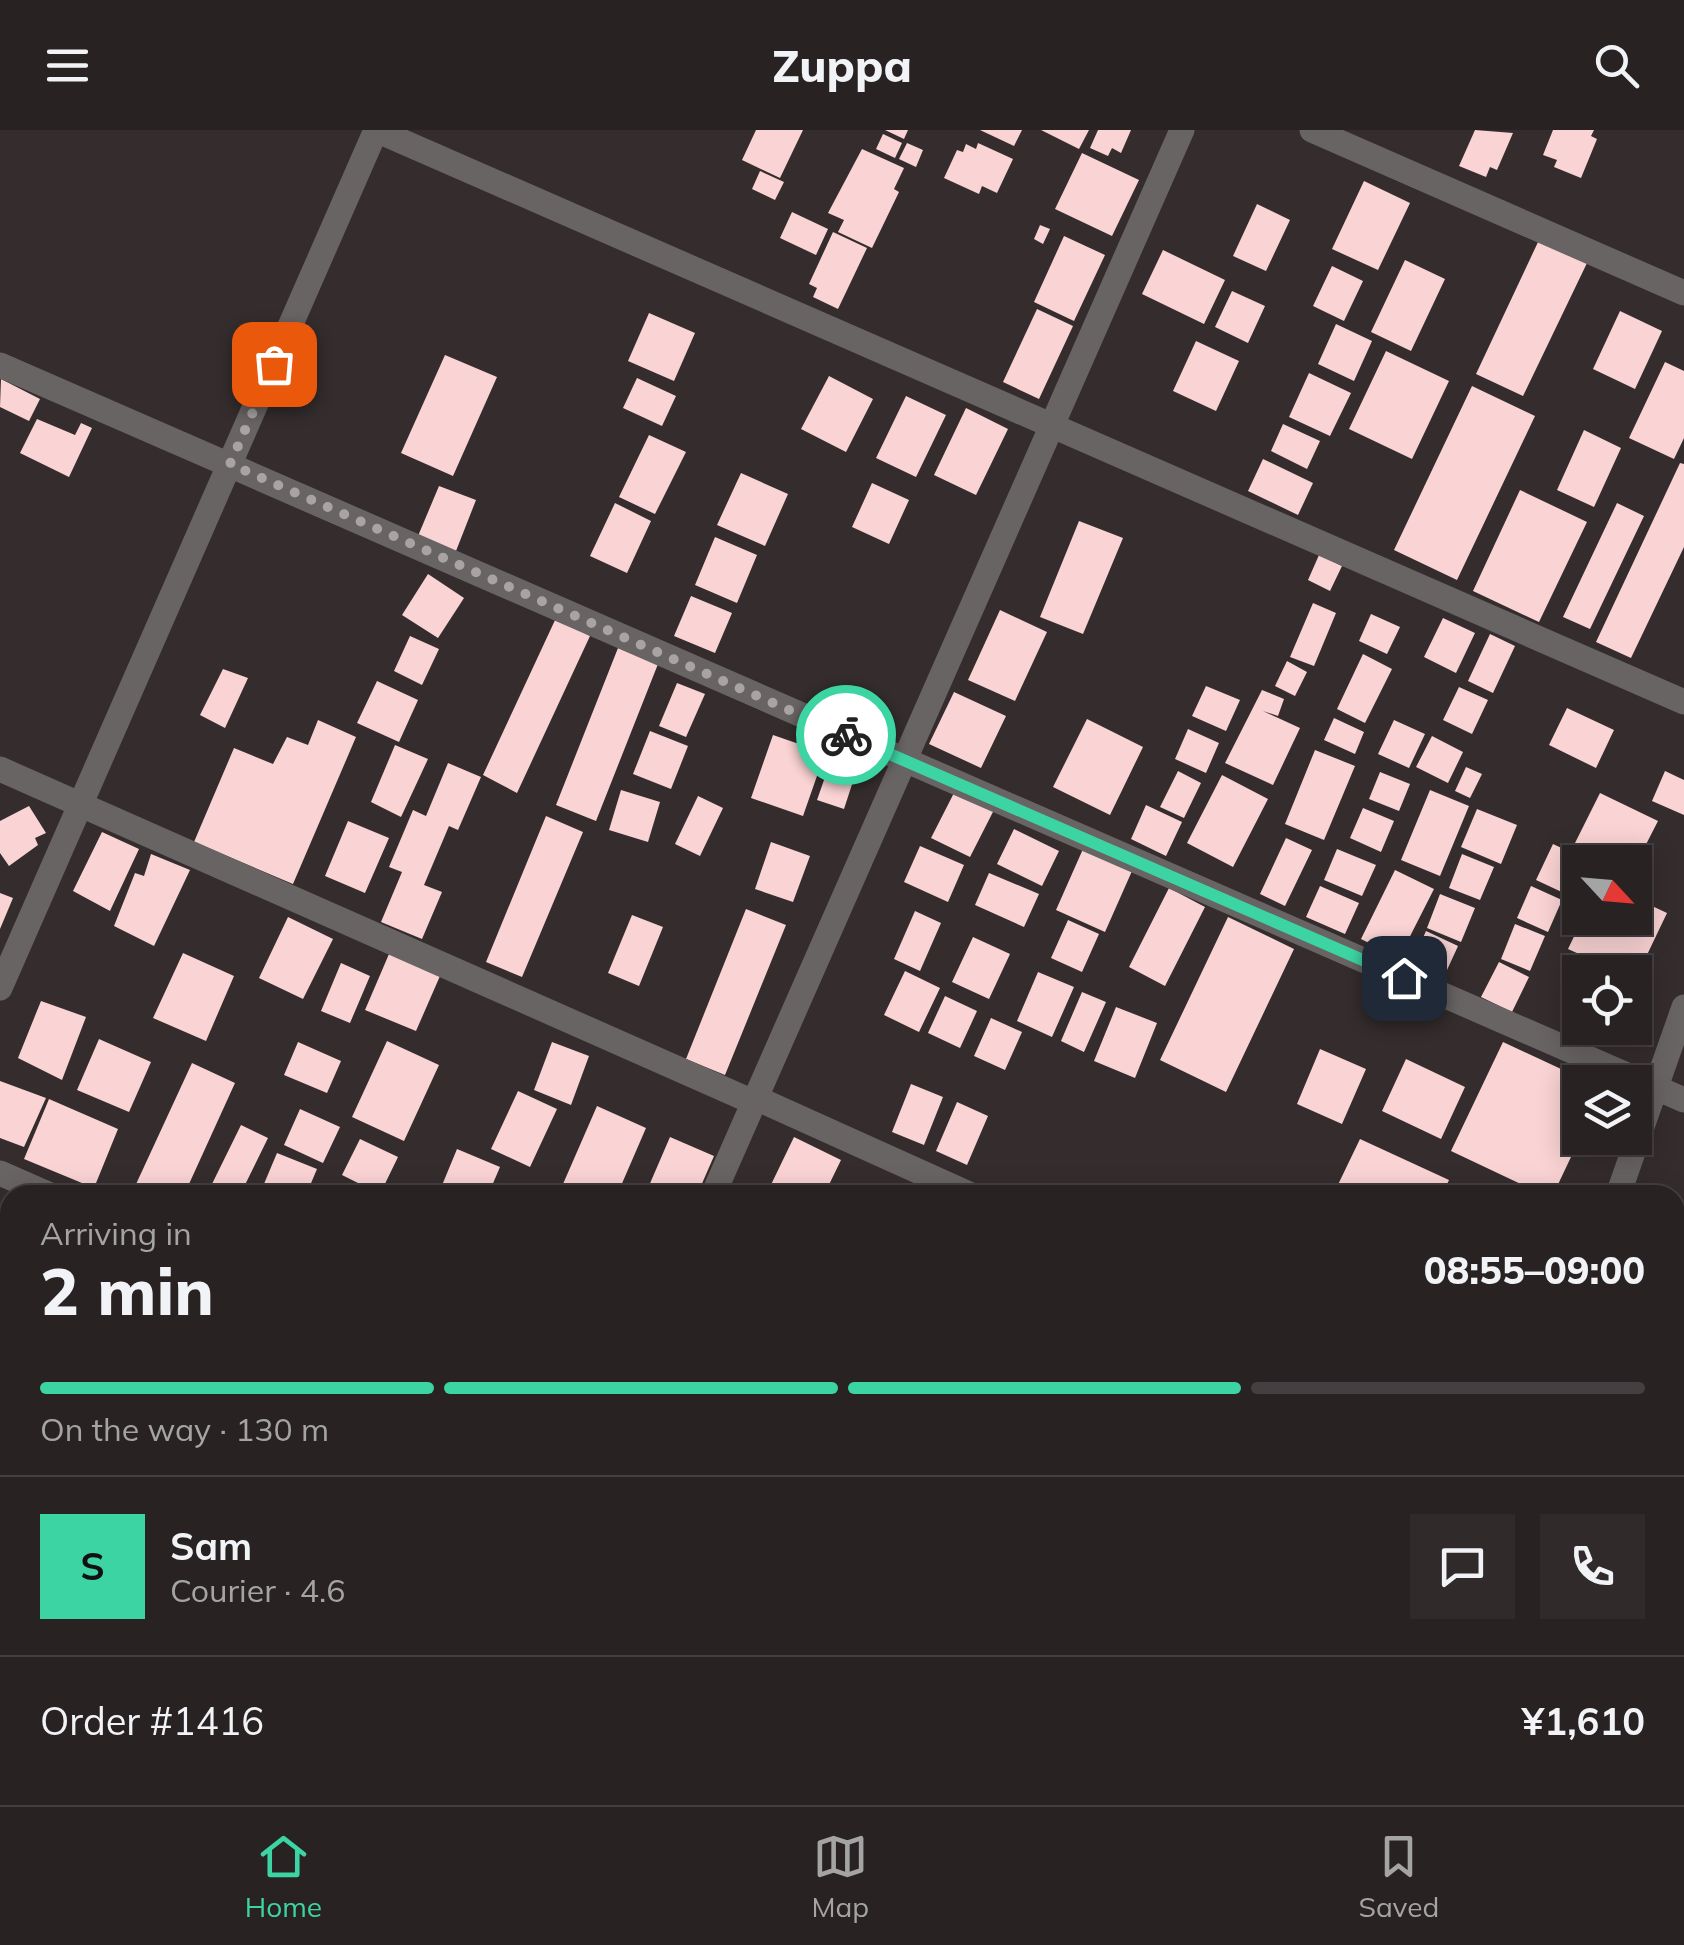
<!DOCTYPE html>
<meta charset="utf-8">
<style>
:root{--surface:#282222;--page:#302a2a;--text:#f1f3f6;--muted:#a5a4a5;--line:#443f40;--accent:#3dd4a3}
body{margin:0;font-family:Mulish,sans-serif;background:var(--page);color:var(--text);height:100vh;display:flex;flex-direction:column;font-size:38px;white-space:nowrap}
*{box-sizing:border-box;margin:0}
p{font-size:32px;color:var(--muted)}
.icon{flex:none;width:55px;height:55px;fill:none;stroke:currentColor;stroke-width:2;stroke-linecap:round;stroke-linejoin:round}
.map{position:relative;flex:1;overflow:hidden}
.side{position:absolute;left:0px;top:1055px;width:1685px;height:620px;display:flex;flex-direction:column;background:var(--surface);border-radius:30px 30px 0 0;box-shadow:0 5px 25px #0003,0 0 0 2px var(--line)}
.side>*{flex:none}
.needle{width:65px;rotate:116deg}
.buttons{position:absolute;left:1562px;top:715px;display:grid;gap:20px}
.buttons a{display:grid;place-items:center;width:90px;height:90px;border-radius:0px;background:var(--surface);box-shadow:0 5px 25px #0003,0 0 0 2px var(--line);font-size:50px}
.pin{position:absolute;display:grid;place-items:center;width:85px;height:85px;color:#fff;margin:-42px;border-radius:20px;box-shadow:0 5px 15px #0006}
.courier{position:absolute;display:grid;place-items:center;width:100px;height:100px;margin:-50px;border:8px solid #3dd4a3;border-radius:50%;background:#fff;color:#222;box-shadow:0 2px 12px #0007}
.overview em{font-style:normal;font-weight:800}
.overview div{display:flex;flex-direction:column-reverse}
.overview{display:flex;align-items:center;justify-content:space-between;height:170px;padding:0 40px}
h1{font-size:65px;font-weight:800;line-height:75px}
.bar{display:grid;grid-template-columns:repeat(4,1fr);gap:15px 10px;align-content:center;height:120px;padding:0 40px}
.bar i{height:12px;border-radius:8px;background:var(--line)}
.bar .selected{background:var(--accent)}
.bar p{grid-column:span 4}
.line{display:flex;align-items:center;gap:25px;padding:0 40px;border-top:2px solid var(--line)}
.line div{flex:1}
.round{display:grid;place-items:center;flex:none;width:105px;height:105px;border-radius:0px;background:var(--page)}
header{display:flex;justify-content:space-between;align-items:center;height:130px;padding:0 40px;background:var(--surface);font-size:45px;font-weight:800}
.tab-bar{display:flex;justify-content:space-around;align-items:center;height:140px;border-top:2px solid var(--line);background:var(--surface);font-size:28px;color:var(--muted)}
.tab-bar a{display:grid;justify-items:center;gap:5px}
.tab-bar .selected{color:var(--accent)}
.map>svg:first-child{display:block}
.building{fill:#fad3d4}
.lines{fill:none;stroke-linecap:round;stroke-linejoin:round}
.minor{stroke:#696464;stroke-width:25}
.tertiary{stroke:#696464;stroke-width:25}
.done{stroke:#a9a3a3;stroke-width:10;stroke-dasharray:0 18}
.route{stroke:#3dd4a3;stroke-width:12}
</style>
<header><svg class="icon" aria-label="menu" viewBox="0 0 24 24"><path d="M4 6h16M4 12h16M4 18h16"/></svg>Zuppa<svg class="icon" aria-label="search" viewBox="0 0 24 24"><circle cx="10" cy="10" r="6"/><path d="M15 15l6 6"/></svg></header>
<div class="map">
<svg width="1684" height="1675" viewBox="0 0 1684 1675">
<rect width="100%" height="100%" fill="#352d2d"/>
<path class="building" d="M756,0H803L780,48L742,30Z
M885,0H908L904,9Z
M980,0H1022L1014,16Z
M1041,0H1089L1079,19Z
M1098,0H1131L1121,23L1112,18L1108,26L1090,18Z
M1475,0L1513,3L1497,40L1490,37L1486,47L1459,36Z
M1553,0H1594L1591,6L1597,9L1581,48L1554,37L1557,30L1543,25Z
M883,4L902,13L895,28L876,19Z
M907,13L923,20L916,37L899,29Z
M978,13L1013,29L997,63L982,56L979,64L944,48L957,20L963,22L966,14L976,19Z
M862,19L904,38L894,59L899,62L872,118L838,102L844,90L828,83Z
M1082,23L1139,50L1112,106L1055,79Z
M760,41L784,52L775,70L752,59Z
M1364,51L1410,73L1378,140L1332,119Z
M1257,74L1290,90L1266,141L1233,126Z
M792,82L828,99L816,125L780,108Z
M1040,95L1050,99L1043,114L1034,109Z
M833,102L867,118L838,179L813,167L817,158L809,154Z
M1064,106L1105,125L1074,191L1034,172Z
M1539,110L1587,133L1523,266L1476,244Z
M1163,120L1225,150L1204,194L1142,164Z
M1405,130L1445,149L1411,221L1371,202Z
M1332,136L1363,151L1344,191L1313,176Z
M1232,161L1265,176L1248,213L1215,197Z
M1037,179L1073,196L1039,269L1003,252Z
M1620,181L1662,201L1635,259L1593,239Z
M649,183L695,203L674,251L628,231Z
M1336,194L1372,211L1354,251L1318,234Z
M1196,211L1239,231L1216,281L1173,261Z
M1386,221L1449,251L1412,329L1349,299Z
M445,225L497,247L453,346L401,323Z
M1665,232L1684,241V308L1674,329L1629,308Z
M1309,243L1351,263L1330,306L1289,287Z
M829,246L873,269L846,322L801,299Z
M637,248L676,266L662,296L623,278Z
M1,249L40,269L29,291L0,277Z
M1472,256L1535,286L1457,450L1394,420Z
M906,266L946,285L916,347L876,328Z
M966,278L1008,299L976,365L934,345Z
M37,289L75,305L81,293L92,298L69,347L20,323Z
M1283,294L1320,311L1307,339L1271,321Z
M1584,300L1621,318L1594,377L1557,360Z
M649,305L686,322L655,384L619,367Z
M1263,329L1313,353L1298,385L1248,361Z
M1680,333L1684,334V417L1631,528L1596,512Z
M741,343L788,364L765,416L717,395Z
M872,353L909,370L889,414L852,397Z
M439,356L476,370L456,421L418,406Z
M1520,360L1587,392L1539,492L1473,461Z
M615,373L651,391L627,443L590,426Z
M1617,373L1644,386L1590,499L1563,487Z
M1079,391L1123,408L1083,504L1040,487Z
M715,407L757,425L737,473L695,455Z
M1319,425L1342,436L1330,461L1308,450Z
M428,444L464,468L438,508L402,485Z
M691,466L732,483L715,523L674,506Z
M1313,473L1336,483L1314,536L1290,527Z
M1000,480L1047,502L1015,571L968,550Z
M1371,484L1400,497L1387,524L1359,511Z
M556,488L590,506L517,663L483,645Z
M1443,488L1475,503L1456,543L1424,527Z
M1490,504L1515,516L1493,563L1468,551Z
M410,506L439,519L422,555L394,541Z
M618,518L658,534L596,691L556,675Z
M1363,524L1392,539L1365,593L1337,579Z
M1287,531L1307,542L1295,566L1275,556Z
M223,539L248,548L225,598L200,585Z
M377,551L418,570L399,612L357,593Z
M677,553L705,564L686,607L659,596Z
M1206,556L1240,570L1226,601L1192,586Z
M1459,557L1488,570L1472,604L1443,590Z
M1262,560L1284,569L1278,586L1263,581L1300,598L1273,655L1225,633Z
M954,562L1006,586L981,638L929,614Z
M1567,578L1614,600L1596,638L1549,615Z
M1334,588L1364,602L1355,624L1324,610Z
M1087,589L1143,617L1110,685L1053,657Z
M318,590L356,607L293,754L194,712L234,618L273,634L287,607L308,615Z
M1394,590L1425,604L1409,638L1378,624Z
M1188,599L1219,613L1206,643L1175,629Z
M650,601L688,616L671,659L633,644Z
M773,605L825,623L803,686L751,668Z
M1432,606L1463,622L1448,653L1416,637Z
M395,615L428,629L401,687L371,672Z
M1315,620L1355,636L1324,710L1285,694Z
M831,630L857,639L844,679L817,670Z
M448,633L481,647L458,700L449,696L424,755L442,762L422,809L381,792L402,742L389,737L413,680L426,686Z
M1466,637L1482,644L1470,668L1455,661Z
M1178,641L1201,653L1184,688L1160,677Z
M1665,641L1684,650V685L1652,671Z
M1380,642L1410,654L1399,681L1369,669Z
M1222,645L1268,669L1233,737L1187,713Z
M956,659L995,678L970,727L931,708Z
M621,660L660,672L648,712L609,700Z
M1430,660L1469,676L1440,746L1401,730Z
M1600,663L1658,691L1637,732H1600L1572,719Z
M698,666L723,678L700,726L675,714Z
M1146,675L1182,692L1166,726L1131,709Z
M29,676L46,703L35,708L38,715L9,736L0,723V691Z
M1363,678L1394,691L1381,722L1350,708Z
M1477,679L1517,695L1501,734L1461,717Z
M546,686L583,702L522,847L486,832Z
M348,691L389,708L365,763L325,746Z
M1014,699L1059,721L1042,756L997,734Z
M102,702L139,719L110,781L73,761Z
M1286,708L1312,720L1285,776L1260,764Z
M771,712L810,726L793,772L755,759Z
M1553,714L1583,728L1566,764L1536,750Z
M920,716L964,735L948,772L904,752Z
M1083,719L1132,741L1105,802L1056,780Z
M1337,719L1376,735L1362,766L1324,750Z
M151,724L190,740L154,816L114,796L135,743L144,746Z
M1462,724L1494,737L1480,770L1449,758Z
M1395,740L1434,759L1399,828L1361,809Z
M989,743L1039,764L1024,797L975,775Z
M1320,756L1359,773L1345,804L1306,787Z
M1531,756L1562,770L1548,802L1517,788Z
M1169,758L1205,777L1165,856L1129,837Z
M0,763L13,768L0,799Z
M1440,764L1475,778L1461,812L1427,798Z
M1635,768L1667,783L1635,850V842H1619L1568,819L1583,788H1635Z
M746,779L786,795L725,945L686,929Z
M915,781L941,793L920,841L894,829Z
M632,785L663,797L639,856L608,843Z
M288,787L333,809L303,869L259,848Z
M1228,787L1294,819L1226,962L1160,930Z
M1068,790L1099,804L1082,842L1051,828Z
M1515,794L1545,806L1530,841L1501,829Z
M1426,801L1458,816L1442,851L1410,837Z
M973,807L1010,824L989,869L952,852Z
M183,823L234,846L206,911L153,888Z
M389,824L440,846L416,901L365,880Z
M1499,832L1529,847L1512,882L1481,867Z
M341,833L370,846L350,893L321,881Z
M905,841L940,858L919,902L884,885Z
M1038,842L1074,857L1052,907L1017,891Z
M1082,862L1106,872L1084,922L1061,911Z
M945,866L977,881L960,918L928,903Z
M41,871L86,887L62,950L18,928Z
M1116,877L1157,893L1135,948L1094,931Z
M991,888L1022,902L1005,940L974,926Z
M99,909L151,932L129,982L77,960Z
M387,911L439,935L404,1011L352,987Z
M298,912L341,931L327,963L284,945Z
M552,912L589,926L571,975L534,960Z
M1503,912L1589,952H1580V1008L1553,1065H1544L1451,1021Z
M1320,919L1366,939L1342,994L1297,974Z
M1406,929L1465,957L1441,1009L1382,981Z
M192,933L235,953L184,1065H131Z
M0,951L46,968L24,1017L0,1008Z
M911,954L943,967L924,1015L892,1002Z
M518,961L557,979L530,1037L491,1019Z
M49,969L118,999L94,1058L24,1029Z
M957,972L988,986L967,1035L936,1021Z
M597,976L646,998L617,1065H587L563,1054Z
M300,979L340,997L323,1033L284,1015Z
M241,995L268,1008L240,1065H235L212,1054Z
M670,1007L714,1026L697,1065H645Z
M794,1007L841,1030L824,1065L767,1063Z
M360,1009L398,1027L380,1064L342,1045Z
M1360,1009L1449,1050L1442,1065H1333Z
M457,1019L500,1037L488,1065H438Z
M277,1023L317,1039L306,1065L261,1061Z
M340,1055L359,1065H335Z
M1684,1357V1424L1675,1420V1378Z
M0,1382L10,1386V1435L0,1431Z
M10,1482V1538L0,1534V1507Z
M0,1577L10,1581V1599L0,1623Z
M10,1620V1652L0,1648Z
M1684,1654V1675H1683L1674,1671Z
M64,1665H104L99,1675H60Z
M360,1665H428L423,1675H355Z
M1039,1665H1065L1059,1675Z
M1220,1665H1257L1251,1675H1213Z
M1526,1665H1580L1575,1675H1521Z
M499,1666L504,1675H481Z"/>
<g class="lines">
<path class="minor" d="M376,0L1684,572
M1312,0L1684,163
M0,235L1684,970
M0,639L753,972
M0,858L376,0
M756,968L971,1065
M0,1043L50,1065
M713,1065L1182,0
M0,1455L10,1459
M1675,1600L1680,1590
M443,1675L448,1665
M1274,1675L1282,1665
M1636,1675L1642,1665"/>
<path class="tertiary" d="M1618,1065L1684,877
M1675,1196L1684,1194
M615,1675L635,1665
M1456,1675L1458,1665"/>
</g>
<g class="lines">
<path class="done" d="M274,234L230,334L846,605"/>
<path class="route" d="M846,605L1404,848"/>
</g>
</svg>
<div class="buttons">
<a><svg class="needle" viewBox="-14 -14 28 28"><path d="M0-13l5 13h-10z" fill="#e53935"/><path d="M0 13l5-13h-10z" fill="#a5a4a5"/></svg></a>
<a><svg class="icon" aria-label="locate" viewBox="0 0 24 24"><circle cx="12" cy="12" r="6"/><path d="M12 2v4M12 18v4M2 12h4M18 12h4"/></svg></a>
<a><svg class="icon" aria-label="layers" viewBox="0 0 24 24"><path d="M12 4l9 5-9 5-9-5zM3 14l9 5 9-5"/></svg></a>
</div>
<div class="pin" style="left:274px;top:234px;background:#ea580c"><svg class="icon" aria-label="bag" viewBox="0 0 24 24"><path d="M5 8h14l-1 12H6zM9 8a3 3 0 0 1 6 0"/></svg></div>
<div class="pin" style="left:1404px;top:848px;background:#1f2937"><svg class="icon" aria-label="home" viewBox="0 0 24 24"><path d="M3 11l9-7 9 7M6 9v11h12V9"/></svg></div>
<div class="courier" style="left:846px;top:605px"><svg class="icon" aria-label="bike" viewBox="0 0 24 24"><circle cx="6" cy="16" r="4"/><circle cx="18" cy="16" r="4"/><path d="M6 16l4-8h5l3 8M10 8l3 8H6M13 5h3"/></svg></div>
<section class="side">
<div class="overview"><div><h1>2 min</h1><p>Arriving in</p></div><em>08:55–09:00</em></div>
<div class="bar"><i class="selected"></i><i class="selected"></i><i class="selected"></i><i></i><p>On the way · 130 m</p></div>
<div class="line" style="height:180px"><b class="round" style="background:var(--accent);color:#111">S</b><div><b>Sam</b><p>Courier · 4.6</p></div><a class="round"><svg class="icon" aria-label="chat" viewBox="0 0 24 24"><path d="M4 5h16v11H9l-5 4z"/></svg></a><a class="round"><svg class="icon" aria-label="phone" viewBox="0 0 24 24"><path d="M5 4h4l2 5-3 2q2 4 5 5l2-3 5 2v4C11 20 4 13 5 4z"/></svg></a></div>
<div class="line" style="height:130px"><div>Order #1416</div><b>¥1,610</b></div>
</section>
</div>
<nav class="tab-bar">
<a class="selected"><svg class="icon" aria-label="home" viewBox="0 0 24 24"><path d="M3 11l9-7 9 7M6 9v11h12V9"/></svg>Home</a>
<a><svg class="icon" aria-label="map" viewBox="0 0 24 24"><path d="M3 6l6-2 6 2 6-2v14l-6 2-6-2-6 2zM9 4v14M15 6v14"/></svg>Map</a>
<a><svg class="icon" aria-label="saved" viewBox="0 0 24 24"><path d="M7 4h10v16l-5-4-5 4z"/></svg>Saved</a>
</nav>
